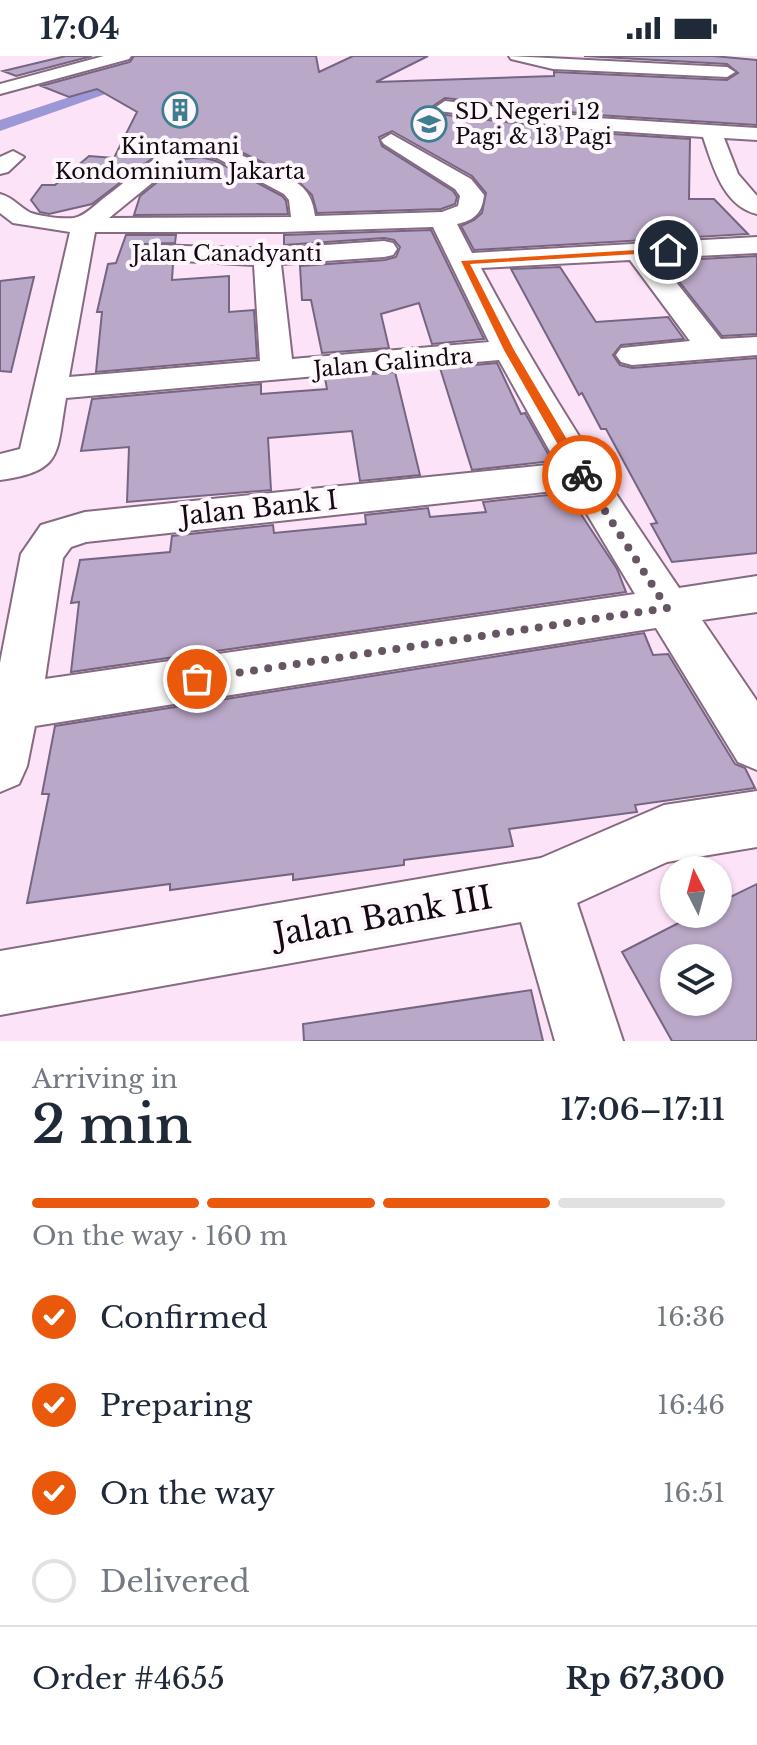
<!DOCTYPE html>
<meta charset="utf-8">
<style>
:root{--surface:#fff;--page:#f6f6f7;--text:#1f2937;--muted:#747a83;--line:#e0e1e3;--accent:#ea580c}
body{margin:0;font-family:"Libre Baskerville",serif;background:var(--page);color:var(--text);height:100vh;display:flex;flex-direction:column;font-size:30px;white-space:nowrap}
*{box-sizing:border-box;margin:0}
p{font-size:26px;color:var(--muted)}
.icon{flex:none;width:44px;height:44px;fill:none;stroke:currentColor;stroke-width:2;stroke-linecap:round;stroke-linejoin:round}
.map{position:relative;height:985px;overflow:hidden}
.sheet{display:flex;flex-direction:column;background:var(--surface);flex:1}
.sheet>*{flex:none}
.needle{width:52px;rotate:354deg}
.tools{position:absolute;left:660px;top:800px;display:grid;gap:16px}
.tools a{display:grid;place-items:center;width:72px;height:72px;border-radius:50%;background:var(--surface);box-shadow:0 2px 6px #0004;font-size:40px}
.pin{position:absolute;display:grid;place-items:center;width:68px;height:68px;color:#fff;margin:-34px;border:4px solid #fff;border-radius:50%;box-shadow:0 2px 8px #0007}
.courier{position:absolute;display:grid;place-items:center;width:80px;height:80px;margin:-40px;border:6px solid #ea580c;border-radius:50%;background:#fff;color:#222;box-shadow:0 2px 10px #0007}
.overview em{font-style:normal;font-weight:600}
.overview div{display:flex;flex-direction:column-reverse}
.overview{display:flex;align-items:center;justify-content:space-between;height:136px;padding:0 32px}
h1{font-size:52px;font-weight:600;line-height:60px}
.bar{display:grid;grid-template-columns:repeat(4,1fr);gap:12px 8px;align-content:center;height:96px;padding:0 32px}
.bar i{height:10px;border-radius:6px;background:var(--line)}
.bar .on{background:var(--accent)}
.bar p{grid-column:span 4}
.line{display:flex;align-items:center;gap:20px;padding:0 32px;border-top:2px solid var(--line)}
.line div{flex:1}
ol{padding:0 32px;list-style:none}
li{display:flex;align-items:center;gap:24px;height:88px}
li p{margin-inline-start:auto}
li .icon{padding:8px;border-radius:50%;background:var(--accent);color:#fff;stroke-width:4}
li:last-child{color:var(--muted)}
li i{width:44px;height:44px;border:4px solid var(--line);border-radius:50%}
.status{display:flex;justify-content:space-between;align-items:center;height:56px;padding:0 40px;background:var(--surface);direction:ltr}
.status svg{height:22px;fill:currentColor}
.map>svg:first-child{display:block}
.water{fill:#9c97d5}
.building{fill:#baa8c8;stroke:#756582;stroke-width:2;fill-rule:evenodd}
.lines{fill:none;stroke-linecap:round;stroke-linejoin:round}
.street-casing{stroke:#866a81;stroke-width:4}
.street{fill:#fff;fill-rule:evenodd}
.route{fill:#ea580c}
.done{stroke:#665562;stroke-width:8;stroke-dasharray:0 14.4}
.labels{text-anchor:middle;stroke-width:8;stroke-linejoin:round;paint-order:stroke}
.far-poi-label{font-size:22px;fill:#140912;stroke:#fef7fc;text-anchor:start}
.far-street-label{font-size:22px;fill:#140912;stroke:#fef7fc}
.street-label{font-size:26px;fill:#140912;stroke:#fef7fc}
.near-street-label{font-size:32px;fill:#140912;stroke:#fef7fc}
</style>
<div class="status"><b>17:04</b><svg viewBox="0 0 49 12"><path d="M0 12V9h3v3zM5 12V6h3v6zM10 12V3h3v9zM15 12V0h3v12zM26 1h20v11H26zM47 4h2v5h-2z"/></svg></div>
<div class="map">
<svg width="757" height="985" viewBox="0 0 757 985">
<rect width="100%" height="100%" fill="#fde3f8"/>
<path class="water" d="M103,30L117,34L0,75V64Z"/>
<path class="building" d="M66,0H92L16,20L3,15Z
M134,0H316L319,16L353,0H428L376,26L554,20V16L727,24L738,17L727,8L584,0H713L757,4V69L597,59L445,42L433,50L438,58L597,77L690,83L689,143H714L748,178L474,194L461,170L474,164L482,157L486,137L472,120L392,75L379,81L382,90L453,135L457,141L455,148L441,153L317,157L312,139L295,122L239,95L195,85L162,95L92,148L49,158L40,156L31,144L42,129H55L89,100L114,102L137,56L97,33L69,41L41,30L130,6Z
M201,101L216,105L282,140L286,145L288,158L134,159L140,140L186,103Z
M431,174L484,283L432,288L419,247L381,258L389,292L322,297L311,244H302L300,210L385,204L396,201L400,191L394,184L384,182L284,189V179Z
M126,179H176L175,187L145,188L140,195L146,206L173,208L172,224L229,220V256L254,254L257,302L96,316L102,256H97L108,208L116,207Z
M757,200V278L722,280L663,205Z
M560,211L596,266L668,261L684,283L621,289L613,299L620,309L632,312L757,302V497L672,506L651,468L657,467L606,373H601L582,337L579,339L511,213Z
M34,221L11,316L0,315V225Z
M497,307L521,358L525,357L552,405L472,414L440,312Z
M395,316L420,419L360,425L352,375L268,382L271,434L127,446L129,391L81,395L92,343L261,328V338L327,333L325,322Z
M567,437L617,513L626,536L71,616L79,546L71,547L80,504L170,496L172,480L273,469L274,477L366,468L365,459L428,452L430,461L486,456L483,446Z
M644,577L653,599L668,598L735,708L745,712L755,732L635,749L637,756L509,773L513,790L404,804V809L293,824V818L170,834V828L27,847L49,738H42L55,670Z
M757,828V985H672L622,896L696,858H718V847ZM674,902H718V946H674Z
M531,934L543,985H304L303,968Z"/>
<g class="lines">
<defs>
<path id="street" d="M104,0H131L129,3L0,38V28Z
M509,0L727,11L735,16L727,21L553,13L511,3Z
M445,45L597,62L757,72V84L724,82L738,118L757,140V158C723,150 713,110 703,81L597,74L438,55L436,51Z
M391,78L471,123L484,139C482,157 475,164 457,168L472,197L757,181V197L657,202L721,283L757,281V299L632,309L621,306L616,299L621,292L690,285L630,204L481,212C540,323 608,428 679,532L757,520V556L702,564L757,645V714L738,706L656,572L35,670L27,710L19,728L0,736V607L21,498L41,469L85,456L557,408L499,304L66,342C56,398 64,415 0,424V398L20,393L70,176L13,167L0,157V138C13,141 20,152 31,157C44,161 61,163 74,162C85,160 96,148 104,142C175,88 180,68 267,111C294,125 311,128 315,160L442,156L458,150L460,140L455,133L384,88L381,84ZM201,98L217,102L284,138L289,144L291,161L109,162L185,100ZM433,171L489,286L292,303L281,208L384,201L393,199L397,193L393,187L384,185L267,193L155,189L146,191L142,197L146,203L254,209L260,305L69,321L95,176H282ZM572,433L635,538L45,623L63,502L71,491L86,486Z
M13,95L24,101L8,116L0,118V101Z
M757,735V791L667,806L577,847L623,985H555L521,866L0,959V895L541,802L664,749Z"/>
</defs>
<use href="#street" class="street-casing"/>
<use href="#street" class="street"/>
</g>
<path class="route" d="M668,192L671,196L470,208L514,294L588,419L577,422L504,294L461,205Z"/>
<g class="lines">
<path class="done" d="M197,623L667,552L582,419"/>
</g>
<defs>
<symbol id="building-ring" viewBox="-11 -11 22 22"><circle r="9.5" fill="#fef7fc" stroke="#3d7e91" stroke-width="1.5"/><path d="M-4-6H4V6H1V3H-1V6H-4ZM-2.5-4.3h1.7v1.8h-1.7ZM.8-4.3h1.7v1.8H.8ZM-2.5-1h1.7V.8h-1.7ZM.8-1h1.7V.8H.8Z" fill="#3d7e91"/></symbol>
<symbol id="school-ring" viewBox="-11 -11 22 22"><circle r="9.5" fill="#fef7fc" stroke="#3d7e91" stroke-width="1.5"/><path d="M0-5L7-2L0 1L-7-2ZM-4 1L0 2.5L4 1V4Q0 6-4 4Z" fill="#3d7e91"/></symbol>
</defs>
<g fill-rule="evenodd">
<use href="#building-ring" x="160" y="34" width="40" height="40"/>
<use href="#school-ring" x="409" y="48" width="40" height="40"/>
</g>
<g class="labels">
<g class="far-poi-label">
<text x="455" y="63">SD Negeri 12<tspan x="455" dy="25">Pagi &amp; 13 Pagi</tspan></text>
<text x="180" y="98" text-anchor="middle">Kintamani<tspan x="180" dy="25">Kondominium Jakarta</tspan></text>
</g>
<g class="far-street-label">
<text x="227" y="205">Jalan Canadyanti</text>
<text transform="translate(393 306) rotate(-5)" y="8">Jalan Galindra</text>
</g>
<g class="street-label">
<text transform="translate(259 452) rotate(-6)" y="9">Jalan Bank I</text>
</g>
<g class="near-street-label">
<text transform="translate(383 860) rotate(-10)" y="11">Jalan Bank III</text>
</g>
</g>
</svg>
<div class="tools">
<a><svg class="needle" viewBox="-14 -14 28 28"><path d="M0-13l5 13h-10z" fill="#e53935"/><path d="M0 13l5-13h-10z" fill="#747a83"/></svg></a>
<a><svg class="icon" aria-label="layers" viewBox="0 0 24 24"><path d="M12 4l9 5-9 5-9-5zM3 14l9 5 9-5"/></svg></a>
</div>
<div class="pin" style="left:197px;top:623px;background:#ea580c"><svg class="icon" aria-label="bag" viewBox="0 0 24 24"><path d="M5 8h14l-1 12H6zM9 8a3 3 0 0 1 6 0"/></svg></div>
<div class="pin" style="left:668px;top:194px;background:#1f2937"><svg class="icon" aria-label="home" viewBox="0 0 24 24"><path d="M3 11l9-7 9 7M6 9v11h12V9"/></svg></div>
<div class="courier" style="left:582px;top:419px"><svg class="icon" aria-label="bike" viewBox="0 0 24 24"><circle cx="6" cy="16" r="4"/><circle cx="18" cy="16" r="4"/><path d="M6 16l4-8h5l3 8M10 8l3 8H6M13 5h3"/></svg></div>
</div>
<section class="sheet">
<div class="overview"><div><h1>2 min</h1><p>Arriving in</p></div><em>17:06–17:11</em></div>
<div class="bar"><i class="on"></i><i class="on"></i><i class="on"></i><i></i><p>On the way · 160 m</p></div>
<ol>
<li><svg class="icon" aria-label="check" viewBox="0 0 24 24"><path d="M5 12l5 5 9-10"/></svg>Confirmed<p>16:36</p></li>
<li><svg class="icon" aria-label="check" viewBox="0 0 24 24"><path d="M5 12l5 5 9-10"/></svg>Preparing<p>16:46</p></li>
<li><svg class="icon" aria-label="check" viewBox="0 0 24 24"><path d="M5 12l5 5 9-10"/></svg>On the way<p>16:51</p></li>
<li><i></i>Delivered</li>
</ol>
<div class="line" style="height:104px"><div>Order #4655</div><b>Rp 67,300</b></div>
</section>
